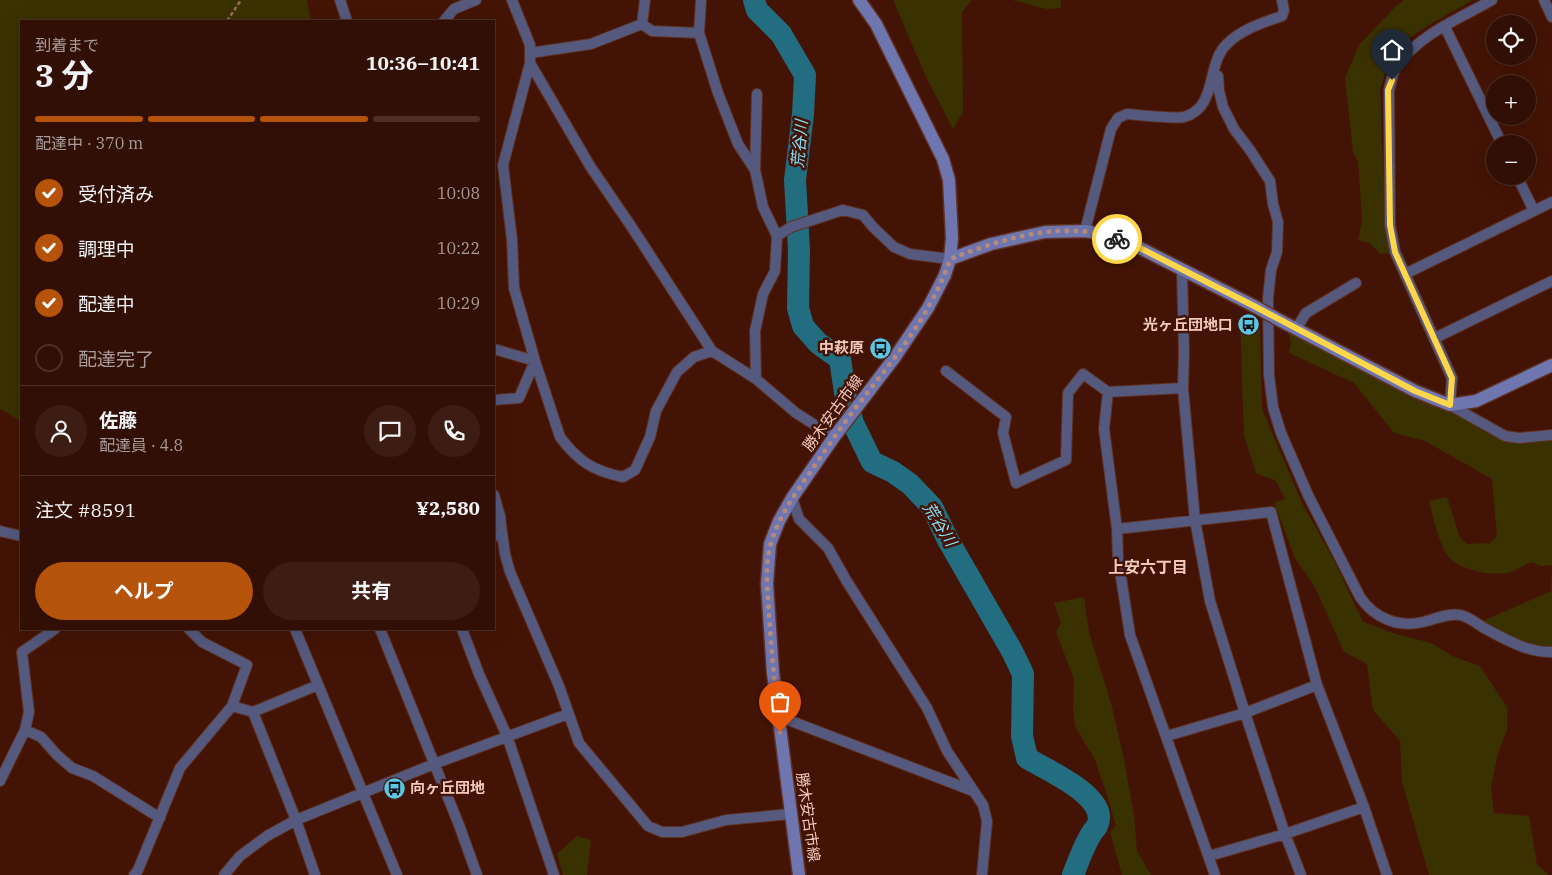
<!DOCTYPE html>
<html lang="ja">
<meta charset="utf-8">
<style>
:root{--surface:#320f04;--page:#3d1d13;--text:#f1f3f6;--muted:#a89c9a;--line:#4d2f26;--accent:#b45309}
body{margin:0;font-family:"IBM Plex Serif","Noto Sans JP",serif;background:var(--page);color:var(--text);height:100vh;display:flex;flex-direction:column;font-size:19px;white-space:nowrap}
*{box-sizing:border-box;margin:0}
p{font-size:16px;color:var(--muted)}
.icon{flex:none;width:28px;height:28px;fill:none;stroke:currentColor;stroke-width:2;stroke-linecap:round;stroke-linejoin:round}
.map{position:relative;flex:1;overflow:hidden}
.drawer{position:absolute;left:20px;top:20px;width:475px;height:610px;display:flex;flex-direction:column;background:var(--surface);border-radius:0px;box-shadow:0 5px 20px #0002,0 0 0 1px var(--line)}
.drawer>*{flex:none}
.tools{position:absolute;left:1486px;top:15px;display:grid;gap:10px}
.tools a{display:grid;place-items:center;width:50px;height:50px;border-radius:50%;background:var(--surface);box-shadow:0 5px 20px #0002,0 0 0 1px var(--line);font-size:25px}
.pin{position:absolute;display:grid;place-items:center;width:42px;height:42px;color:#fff;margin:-51px -21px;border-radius:50% 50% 50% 0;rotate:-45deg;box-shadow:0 0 5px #0007}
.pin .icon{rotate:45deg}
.courier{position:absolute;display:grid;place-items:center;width:50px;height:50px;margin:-25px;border:4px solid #ffd54a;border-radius:50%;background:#fff;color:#222;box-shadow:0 1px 6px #0007}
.summary em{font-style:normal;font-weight:700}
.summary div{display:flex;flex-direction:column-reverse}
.summary{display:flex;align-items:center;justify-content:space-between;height:85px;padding:0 15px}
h1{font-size:32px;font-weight:700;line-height:38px}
.bar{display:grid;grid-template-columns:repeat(4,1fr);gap:8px 5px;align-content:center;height:60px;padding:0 15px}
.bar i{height:6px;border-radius:4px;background:var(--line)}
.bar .selected{background:var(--accent)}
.bar p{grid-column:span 4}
.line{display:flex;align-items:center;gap:12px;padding:0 15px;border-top:1px solid var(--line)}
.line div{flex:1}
.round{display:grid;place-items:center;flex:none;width:52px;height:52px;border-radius:26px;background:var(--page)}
ol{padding:0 15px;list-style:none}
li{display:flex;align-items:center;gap:15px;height:55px}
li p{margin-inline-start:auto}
li .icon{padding:5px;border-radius:50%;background:var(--accent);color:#fff;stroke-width:4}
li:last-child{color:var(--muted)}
li i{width:28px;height:28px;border:2px solid var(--line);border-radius:50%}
.action{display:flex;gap:10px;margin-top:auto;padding:10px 15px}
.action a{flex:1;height:58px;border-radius:30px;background:var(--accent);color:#fff;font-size:20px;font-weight:700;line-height:58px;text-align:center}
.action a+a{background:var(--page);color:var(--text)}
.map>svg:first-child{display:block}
.green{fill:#3a3100}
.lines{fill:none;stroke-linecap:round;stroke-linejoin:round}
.river{stroke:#226d80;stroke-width:22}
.street-casing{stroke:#5f3122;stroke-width:12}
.secondary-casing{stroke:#5f3122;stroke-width:15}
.path{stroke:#976c5e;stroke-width:2.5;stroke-dasharray:4 2.5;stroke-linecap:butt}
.street{stroke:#54597d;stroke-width:10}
.secondary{stroke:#6f75ae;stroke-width:12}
.secondary-bridge-casing{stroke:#5f3122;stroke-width:15;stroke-linecap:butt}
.secondary-bridge{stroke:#6f75ae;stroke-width:12}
.done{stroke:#b48a7d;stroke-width:5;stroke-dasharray:0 9}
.route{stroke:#ffd54a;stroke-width:6}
.labels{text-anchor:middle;stroke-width:5;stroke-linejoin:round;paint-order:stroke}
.poi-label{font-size:15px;font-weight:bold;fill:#f1cabd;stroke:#431405;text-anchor:end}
.street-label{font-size:15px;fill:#f1cabd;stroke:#431405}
.water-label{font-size:16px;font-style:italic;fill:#84e0fa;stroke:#431405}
.neighbourhood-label{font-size:16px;font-weight:bold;fill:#f1cabd;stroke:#431405}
</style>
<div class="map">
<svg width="1552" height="875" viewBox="0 0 1552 875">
<rect width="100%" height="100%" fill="#431405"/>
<path class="green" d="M0,0H307L311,21H21V421L0,409Z
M893,0H972L962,12L963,112L953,129L926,77Z
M1012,0H1061V8L1047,9Z
M1404,0H1473L1427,26L1405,41L1388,64L1380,90L1385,227L1389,253L1381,254L1369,243L1358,240L1362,220L1358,161L1353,152L1345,78L1359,45L1396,6Z
M1240,318L1260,327L1262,409L1302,503L1334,560L1363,622L1396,634L1431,643L1454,657L1480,666L1507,707V730L1498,753L1491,787L1494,813L1529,816L1537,865L1549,875H1429L1402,782L1400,741L1373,710L1367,664L1344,652L1315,587L1295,558L1274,503L1285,499L1276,481L1256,473L1244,436Z
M1287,325L1465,417L1504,441H1552V565L1541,566L1531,562C1524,565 1517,570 1510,572C1494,577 1458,570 1448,556C1440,546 1432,514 1429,501L1447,497L1460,538L1467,544L1490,543L1497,536L1492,479L1425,441L1394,433L1354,383L1289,353L1291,344Z
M1552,571V647C1527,649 1504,634 1483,621L1551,591Z
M1084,597L1089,632L1112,707L1124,759L1134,816L1137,851L1151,875H1122L1110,832L1116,826L1106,792L1095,760L1075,726L1073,708L1074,679L1056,632L1061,623L1054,603Z
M577,836L591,840L587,875H563L557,854Z"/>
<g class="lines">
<path class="river" d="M754,0L757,10L781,34L805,75L803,114L795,180L799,250L798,308L803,326L818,343L840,359L846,399L853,423L872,462L893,472L910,484L932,507L948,540L1012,651L1023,674L1022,736L1027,758C1046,770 1111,797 1097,826C1095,829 1092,832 1090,836C1083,848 1078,862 1073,875"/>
<defs>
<path id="street" d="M340,0L347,21
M512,0L530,45V63L503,165L512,240L514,288L535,361L560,437C578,461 593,471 623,477L635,470L650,437L656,411L677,372L694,357L712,351
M701,0L699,33L718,93L738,144L755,170L763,207L777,236L775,271L763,294L755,331L756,379
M1492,0C1459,19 1417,35 1396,68C1392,74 1391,83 1389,90L1390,225L1395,252L1452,378L1450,405L1505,436L1519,438L1552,435
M1544,0L1552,17
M444,21L454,9L476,0
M642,24L645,0
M1445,27L1502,144
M530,53L591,44L642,24L652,31L699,33
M530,63L590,166L633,229L712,351L756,379L796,413L834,437
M1214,73L1218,76L1219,91L1223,107L1234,129L1250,150L1270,181L1273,204L1278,222L1277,252L1271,270L1268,298L1269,375L1273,407L1281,433L1308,495L1360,597C1374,618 1398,628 1423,622C1435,619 1448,613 1460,615C1468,616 1477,624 1484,628C1505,639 1528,653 1552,652
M755,170L757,94
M1517,176L1534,211
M1085,231L1111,129L1118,118L1127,114C1139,115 1174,119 1184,117C1218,108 1206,63 1227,44C1242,29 1262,23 1282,16L1284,10L1282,0
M777,236L791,227L843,210L863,215L873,227L894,247L910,254L950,259
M1182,271L1184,352L1183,388L1195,520L1210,601L1245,713L1285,834L1301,875
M1405,274L1552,202
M1296,329L1306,313L1356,283
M1435,338L1552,281
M494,349L535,361L519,398L494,400
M946,371L1006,417L1003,433L1016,483L1066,460L1068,393L1083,374L1108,392
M1183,388L1108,392L1104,429L1117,529L1118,558L1130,635L1215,875
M494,495L500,516L502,533
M792,498L799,519L828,548L846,580L927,708L947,751L983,805L987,821L982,875
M1117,529L1271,512L1317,685L1364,807L1387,875
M0,531L21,536
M494,536L502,533L505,554L510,572L559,686L579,743L648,826L662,832H682L726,820L790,814
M295,629L397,875
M380,629L459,825L477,875
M462,629L479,674L507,736L554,875
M232,706L253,712L318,685
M253,712L296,820L315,875
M778,716L973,791
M25,730L41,737L57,755L72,768L93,776L160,818
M1167,736L1245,713L1317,685
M0,781L25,730L29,712L22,652L55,629
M1209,856L1285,834L1364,807
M134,875L138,870L180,768L232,706L247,665L202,642L189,629
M224,875L240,856L267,836L296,820L434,764L568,714"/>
<path id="secondary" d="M950,259L991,244L1045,232L1085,231L1106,235L1136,246L1254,306
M1281,321L1415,391L1450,405L1476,401L1552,365
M799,875L773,673L767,584L770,544L779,521L792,498L834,437L895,357L928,308L945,275L950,259L952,238L949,180L943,159L876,24L859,0"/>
</defs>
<use href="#street" class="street-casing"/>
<use href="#secondary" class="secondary-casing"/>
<path class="path" d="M227,21L241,0"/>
<use href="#street" class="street"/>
<use href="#secondary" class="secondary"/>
<defs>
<path id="secondary-bridge" d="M1254,306L1281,321"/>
</defs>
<use href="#secondary-bridge" class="secondary-bridge-casing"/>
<use href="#secondary-bridge" class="secondary-bridge"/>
</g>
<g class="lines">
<path class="done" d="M780,732C775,693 772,654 769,615C768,592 764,566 771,543C779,516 795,494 811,471C828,446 845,421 864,397C897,355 933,311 950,259C1002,239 1062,219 1117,239"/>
<path class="route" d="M1117,239L1136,246L1254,306L1415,391L1450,405L1452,378L1395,252L1390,225L1388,90L1392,80"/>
</g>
<defs>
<symbol id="bus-disc" viewBox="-11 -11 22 22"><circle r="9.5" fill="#5ac8e5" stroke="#431405"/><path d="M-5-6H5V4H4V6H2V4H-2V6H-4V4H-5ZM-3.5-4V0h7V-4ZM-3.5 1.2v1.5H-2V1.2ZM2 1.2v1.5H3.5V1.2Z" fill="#111"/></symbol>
</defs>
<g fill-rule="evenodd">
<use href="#bus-disc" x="1236" y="312" width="25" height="25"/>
<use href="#bus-disc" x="868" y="336" width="25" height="25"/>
<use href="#bus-disc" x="382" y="776" width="25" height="25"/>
</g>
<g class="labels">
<g class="poi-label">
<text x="1233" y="330">光ヶ丘団地口</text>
<text x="864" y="353">中萩原</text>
<text x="410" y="793" text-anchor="start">向ヶ丘団地</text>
</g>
<g class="street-label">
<text transform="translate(833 413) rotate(-54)" y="5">勝木安古市線</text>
<text transform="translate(808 817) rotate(82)" y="5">勝木安古市線</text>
</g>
<g class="water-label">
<text transform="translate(799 144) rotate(-85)" y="6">荒谷川</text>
<text transform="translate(940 524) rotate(58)" y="6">荒谷川</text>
</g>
<g class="neighbourhood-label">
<text x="1148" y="573">上安六丁目</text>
</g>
</g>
</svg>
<div class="tools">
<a><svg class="icon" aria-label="locate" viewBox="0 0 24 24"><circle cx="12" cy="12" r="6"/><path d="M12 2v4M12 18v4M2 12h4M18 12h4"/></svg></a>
<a>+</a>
<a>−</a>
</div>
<div class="pin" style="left:780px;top:732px;background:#ea580c"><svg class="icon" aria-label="bag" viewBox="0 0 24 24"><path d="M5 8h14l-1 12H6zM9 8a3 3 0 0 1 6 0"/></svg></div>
<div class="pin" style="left:1392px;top:80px;background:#1f2937"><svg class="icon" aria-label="home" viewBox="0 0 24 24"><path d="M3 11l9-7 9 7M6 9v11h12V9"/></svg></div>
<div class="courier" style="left:1117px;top:239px"><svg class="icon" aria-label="bike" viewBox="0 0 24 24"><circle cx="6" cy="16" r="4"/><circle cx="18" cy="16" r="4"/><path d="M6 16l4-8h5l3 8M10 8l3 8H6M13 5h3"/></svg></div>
<section class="drawer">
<div class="summary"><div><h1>3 分</h1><p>到着まで</p></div><em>10:36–10:41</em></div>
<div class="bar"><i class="selected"></i><i class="selected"></i><i class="selected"></i><i></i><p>配達中 · 370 m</p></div>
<ol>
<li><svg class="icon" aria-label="check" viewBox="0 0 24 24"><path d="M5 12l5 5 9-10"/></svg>受付済み<p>10:08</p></li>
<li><svg class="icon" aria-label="check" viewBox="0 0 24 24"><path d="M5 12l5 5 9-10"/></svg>調理中<p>10:22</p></li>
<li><svg class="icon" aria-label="check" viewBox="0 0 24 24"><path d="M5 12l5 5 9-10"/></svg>配達中<p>10:29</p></li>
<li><i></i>配達完了</li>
</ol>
<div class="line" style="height:90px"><a class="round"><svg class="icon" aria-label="person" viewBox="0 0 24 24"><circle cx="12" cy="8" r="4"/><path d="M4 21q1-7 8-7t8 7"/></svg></a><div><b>佐藤</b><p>配達員 · 4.8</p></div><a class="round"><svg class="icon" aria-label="chat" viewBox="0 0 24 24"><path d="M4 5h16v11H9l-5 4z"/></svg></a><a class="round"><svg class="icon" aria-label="phone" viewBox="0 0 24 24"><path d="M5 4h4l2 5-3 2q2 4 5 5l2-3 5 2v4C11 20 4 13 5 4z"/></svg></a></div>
<div class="line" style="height:65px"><div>注文 #8591</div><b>¥2,580</b></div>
<div class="action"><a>ヘルプ</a><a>共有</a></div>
</section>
</div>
